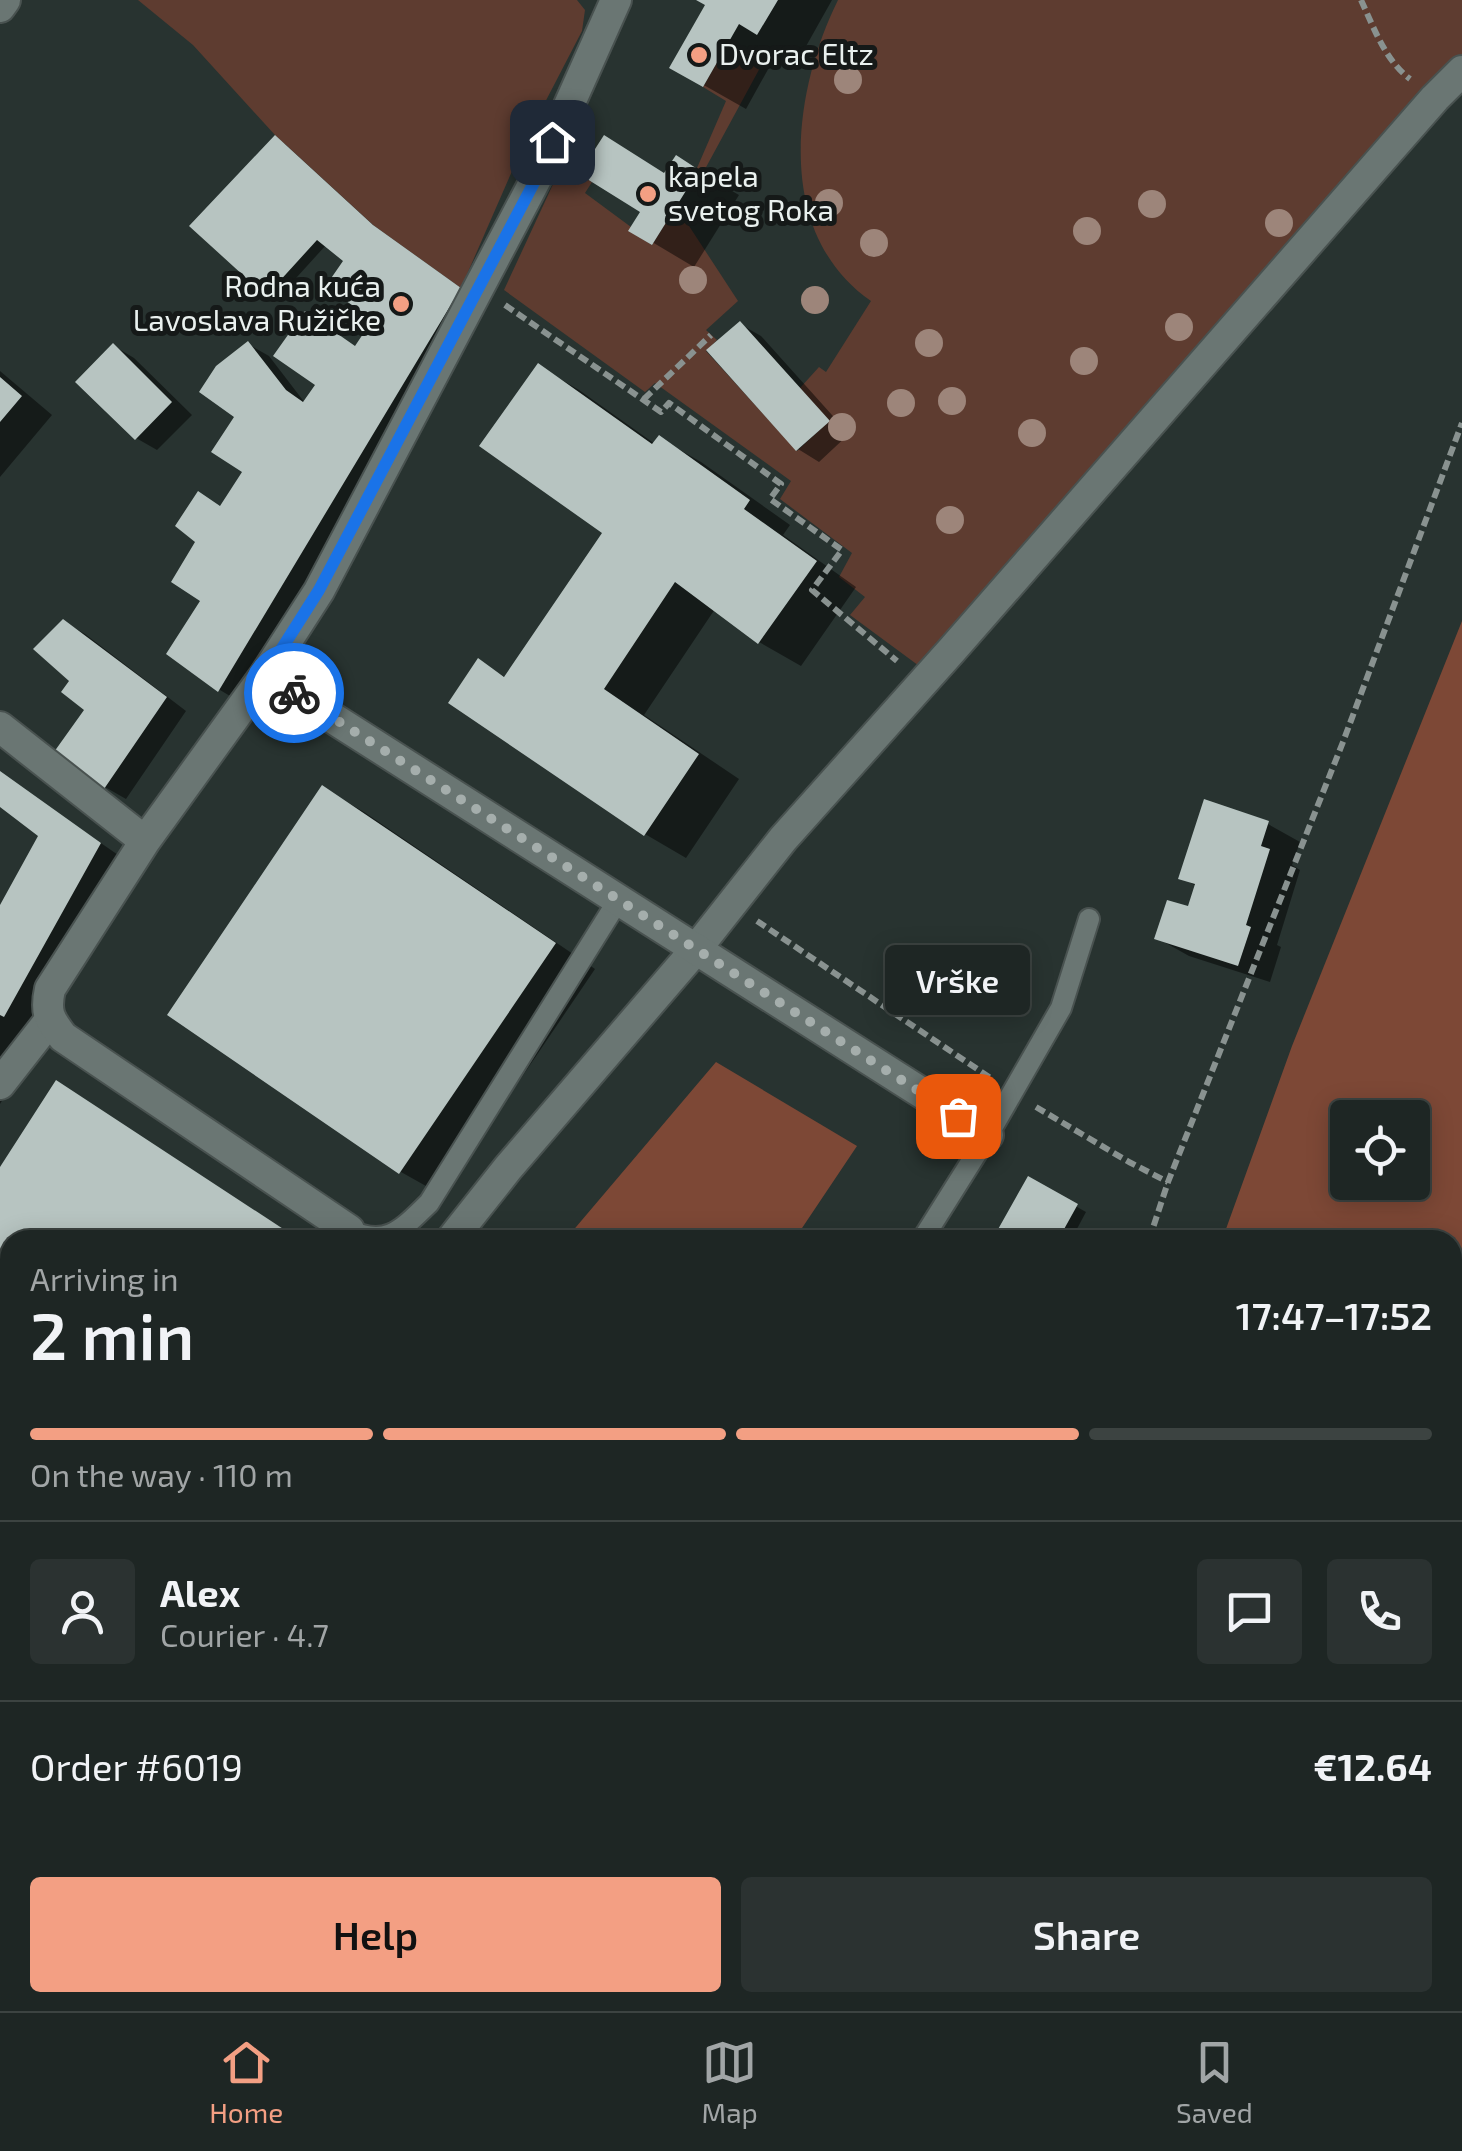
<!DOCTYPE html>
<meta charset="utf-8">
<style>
:root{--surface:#1e2624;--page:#2b3231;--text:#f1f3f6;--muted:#a1a5a6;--line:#3c4341;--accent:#f39f83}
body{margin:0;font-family:"Exo 2",sans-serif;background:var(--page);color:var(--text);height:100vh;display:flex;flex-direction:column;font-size:38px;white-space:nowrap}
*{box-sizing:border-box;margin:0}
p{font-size:32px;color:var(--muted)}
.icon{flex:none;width:55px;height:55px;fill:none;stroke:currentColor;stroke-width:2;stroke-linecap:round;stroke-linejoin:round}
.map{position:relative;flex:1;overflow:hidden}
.side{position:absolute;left:0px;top:1230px;width:1462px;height:782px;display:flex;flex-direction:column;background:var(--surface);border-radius:30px 30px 0 0;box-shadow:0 5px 25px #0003,0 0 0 2px var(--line)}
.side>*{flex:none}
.fabs{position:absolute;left:1330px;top:1100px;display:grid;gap:20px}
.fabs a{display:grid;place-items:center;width:100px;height:100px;border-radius:10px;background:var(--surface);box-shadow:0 5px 25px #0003,0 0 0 2px var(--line);font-size:50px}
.pin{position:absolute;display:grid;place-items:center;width:85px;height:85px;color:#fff;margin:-42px;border-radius:20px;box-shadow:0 5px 15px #0006}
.courier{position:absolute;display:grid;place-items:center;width:100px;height:100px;margin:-50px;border:8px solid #1a73e8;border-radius:50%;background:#fff;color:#222;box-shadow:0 2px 12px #0007}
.bubble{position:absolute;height:70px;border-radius:10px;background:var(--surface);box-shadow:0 5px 25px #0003,0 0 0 2px var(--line);font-size:32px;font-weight:600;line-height:70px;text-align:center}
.overview em{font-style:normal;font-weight:600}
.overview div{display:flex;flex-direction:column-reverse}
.overview{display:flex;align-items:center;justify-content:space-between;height:170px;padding:0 30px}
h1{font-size:65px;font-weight:600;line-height:75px}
.bar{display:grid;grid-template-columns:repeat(4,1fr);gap:15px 10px;align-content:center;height:120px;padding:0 30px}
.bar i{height:12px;border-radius:8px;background:var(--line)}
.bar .on{background:var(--accent)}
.bar p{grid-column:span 4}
.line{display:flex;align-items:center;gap:25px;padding:0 30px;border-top:2px solid var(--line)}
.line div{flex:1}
.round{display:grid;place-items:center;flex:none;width:105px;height:105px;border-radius:10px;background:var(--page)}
.button{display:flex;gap:20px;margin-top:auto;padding:20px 30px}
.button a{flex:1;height:115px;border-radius:10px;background:var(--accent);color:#111;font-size:40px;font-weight:600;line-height:115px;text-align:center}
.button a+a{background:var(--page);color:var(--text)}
.tabs{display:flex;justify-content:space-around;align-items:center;height:140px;border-top:2px solid var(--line);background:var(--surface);font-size:28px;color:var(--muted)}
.tabs a{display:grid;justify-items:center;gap:5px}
.tabs .on{color:var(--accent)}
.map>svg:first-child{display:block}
.green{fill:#5e3c30}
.water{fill:#7d4836;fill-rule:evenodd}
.shadow{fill:#0007}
.building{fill:#b7c4c1}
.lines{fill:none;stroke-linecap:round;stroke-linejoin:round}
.service-casing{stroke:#495250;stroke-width:24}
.pedestrian-casing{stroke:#495250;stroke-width:34}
.minor-casing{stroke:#495250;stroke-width:34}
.path{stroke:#899290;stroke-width:6;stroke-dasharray:10 5;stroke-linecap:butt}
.service{stroke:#6a7673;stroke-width:20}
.pedestrian{stroke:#6a7673;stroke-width:30}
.minor{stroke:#6a7673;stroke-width:30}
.tree{fill:#9d857a}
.done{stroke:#a5aeac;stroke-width:10;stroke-dasharray:0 18}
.route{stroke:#1a73e8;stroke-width:12}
.poi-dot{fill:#f39f83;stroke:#151918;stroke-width:4}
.labels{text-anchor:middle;stroke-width:10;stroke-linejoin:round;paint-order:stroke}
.poi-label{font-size:30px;fill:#e9f0ee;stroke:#151918;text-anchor:start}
</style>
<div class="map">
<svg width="1462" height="2011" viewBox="0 0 1462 2011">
<rect width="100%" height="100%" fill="#283330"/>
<path class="green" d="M138,0H577L585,10L582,31L526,139L461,288L373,225L275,135L193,45Z
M838,0H1462V71L930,674L850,615L865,597L839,577L852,553L780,499L791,481L655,383L645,392L504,290L561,167L592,182L585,193L631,227L629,231L652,245L676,206L738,301L706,330L717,340L706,351L797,451L829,421L800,388L819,367L826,372L871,301C774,234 792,93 838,0Z
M728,43L757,60L761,66L698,182L694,177L699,170L697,168L726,101L703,87Z"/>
<path class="water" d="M1462,621V2011H836L830,2007L795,2003L1452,2002V1240H1222L1292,1046ZM1348,1118H1412V1182H1348Z
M716,1062L857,1146L794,1240H565Z
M0,1924L10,1929V2002H186L205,2011H0Z
M462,2003H787L773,2011H475Z"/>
<path class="shadow" d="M701,0H832L800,57L781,46L746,109L672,67L708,4Z
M275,139L285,144L383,234L481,302L240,702L220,690L170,654L203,600L222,508L246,472L237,416L248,344L269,356L305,403L318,384L357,347L376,318L348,261L327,244L277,299L267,294Z
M677,159L739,195L694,267L632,230Z
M740,324L761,336L849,434L819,462L798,449L710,351Z
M114,346L134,358L192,415L157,450L136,438Z
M538,366L579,390L655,444L659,438L701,462L790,525L783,535L856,587L801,666L759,642L715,609L644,715L739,779L686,858L645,834L478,662L507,678L605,532Z
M0,371L52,415L0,477Z
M64,622L85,634L186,711L126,799L105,787Z
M0,773L121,857L39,1040L0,1104V910L41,835L0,804Z
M323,788L364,812L595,969L442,1195L401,1172L170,1015Z
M1206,803L1268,824L1300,842L1292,865L1300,870L1277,945L1281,947L1270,982L1189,956L1157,938L1189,909L1196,886L1181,877Z
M1029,1180L1086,1212L1071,1240H995Z"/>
<path class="building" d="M696,0H778L757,35L739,24L703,87L669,68L705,5Z
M275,135L373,225L461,288L218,692L166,654L200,601L171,582L195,542L175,526L198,491L220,506L242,472L211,452L234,417L199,392L216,366L248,341L286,390L303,402L315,385L273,356L305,311L355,346L373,319L325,287L343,261L317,240L266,296L189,226Z
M604,135L664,173L676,155L699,170L652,245L628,231L640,212L579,174Z
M740,321L830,421L796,451L706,350Z
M113,343L172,402L135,440L75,382Z
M538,363L652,444L659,435L750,500L744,509L817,561L758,644L675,582L604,689L699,754L644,836L448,703L478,658L504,677L602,533L479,446Z
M0,377L22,396L0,422Z
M63,619L167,697L104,789L54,752L84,710L61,692L69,681L33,649Z
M0,771L101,843L4,1017L0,1015V905L38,836L0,807Z
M322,785L556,943L399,1174L167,1015Z
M1204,799L1269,821L1261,846L1270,849L1246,925L1251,927L1238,966L1154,939L1167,900L1188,906L1195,884L1178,879Z
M56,1080L300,1240H134L126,1234L122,1240H10V1347L0,1340V1167Z
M1028,1176L1078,1204L1058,1240H992Z
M0,1570L10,1576V1696L0,1689Z"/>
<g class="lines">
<defs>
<path id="service" d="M349,1230C387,1248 402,1229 429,1203L619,899
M922,1240L988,1135L1061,1008L1089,919"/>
<path id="pedestrian" d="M0,1084L50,1020
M451,1240L508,1168L697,948L783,839L952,650L1435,98L1462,71
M0,1757L10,1764
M33,2011L37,2002"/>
<path id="minor" d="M0,7L5,0
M265,675L988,1135
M0,727L145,841
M349,1230L63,1037C49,1019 45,1012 50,989L145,841L265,675L319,591L537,177L616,0"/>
</defs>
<use href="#service" class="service-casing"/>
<use href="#pedestrian" class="pedestrian-casing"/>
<use href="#minor" class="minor-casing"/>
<path class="path" d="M1361,0C1374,28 1385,60 1410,79
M505,305L661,412L669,403L781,484L770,499L842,550L812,590L897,661
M644,399L711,335
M757,921L992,1079
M1036,1107L1129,1162L1168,1182
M1149,1240L1168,1182L1343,742L1462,423
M357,2002L371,2011"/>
<use href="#service" class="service"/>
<use href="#pedestrian" class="pedestrian"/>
<use href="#minor" class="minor"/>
</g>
<g class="tree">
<circle cx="848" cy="80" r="14"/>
<circle cx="829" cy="203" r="14"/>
<circle cx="1152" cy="204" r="14"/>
<circle cx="1279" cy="223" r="14"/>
<circle cx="1087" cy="231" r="14"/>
<circle cx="874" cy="243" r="14"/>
<circle cx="693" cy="280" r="14"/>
<circle cx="815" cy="300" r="14"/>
<circle cx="1179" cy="327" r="14"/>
<circle cx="929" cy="343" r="14"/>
<circle cx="1084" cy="361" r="14"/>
<circle cx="952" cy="401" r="14"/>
<circle cx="901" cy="403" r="14"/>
<circle cx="842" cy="427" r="14"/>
<circle cx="1032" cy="433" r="14"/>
<circle cx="950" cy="520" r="14"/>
</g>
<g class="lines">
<path class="done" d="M294,693L958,1116"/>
<path class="route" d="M294,693L265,675L319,590L537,177L552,142"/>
</g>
<g class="poi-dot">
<circle cx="699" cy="55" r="10"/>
<circle cx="648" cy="194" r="10"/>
<circle cx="401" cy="304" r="10"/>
</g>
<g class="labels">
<g class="poi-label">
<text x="719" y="65">Dvorac Eltz</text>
<text x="668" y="187">kapela<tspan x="668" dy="34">svetog Roka</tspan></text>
<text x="381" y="297" text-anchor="end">Rodna kuća<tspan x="381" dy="34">Lavoslava Ružičke</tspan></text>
</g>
</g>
</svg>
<div class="fabs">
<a><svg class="icon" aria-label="locate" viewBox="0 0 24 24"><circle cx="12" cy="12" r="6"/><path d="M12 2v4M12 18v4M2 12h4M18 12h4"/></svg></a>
</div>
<div class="pin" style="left:958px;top:1116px;background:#ea580c"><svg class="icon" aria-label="bag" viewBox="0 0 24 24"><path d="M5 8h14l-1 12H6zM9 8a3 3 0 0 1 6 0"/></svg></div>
<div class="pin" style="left:552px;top:142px;background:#1f2937"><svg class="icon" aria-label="home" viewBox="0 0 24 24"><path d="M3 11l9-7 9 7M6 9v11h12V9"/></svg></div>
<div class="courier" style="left:294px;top:693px"><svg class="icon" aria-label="bike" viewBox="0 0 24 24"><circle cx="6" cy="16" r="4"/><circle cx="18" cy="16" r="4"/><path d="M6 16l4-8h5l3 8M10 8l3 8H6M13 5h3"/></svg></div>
<div class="bubble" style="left:885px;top:945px;width:145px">Vrške</div>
<section class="side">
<div class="overview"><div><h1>2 min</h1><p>Arriving in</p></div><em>17:47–17:52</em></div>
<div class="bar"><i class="on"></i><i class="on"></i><i class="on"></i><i></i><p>On the way · 110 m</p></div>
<div class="line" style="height:180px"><a class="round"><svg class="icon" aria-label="person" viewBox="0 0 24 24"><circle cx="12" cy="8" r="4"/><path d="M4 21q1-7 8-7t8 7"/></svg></a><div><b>Alex</b><p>Courier · 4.7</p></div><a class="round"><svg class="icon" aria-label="chat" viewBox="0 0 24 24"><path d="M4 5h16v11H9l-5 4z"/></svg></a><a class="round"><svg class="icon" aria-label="phone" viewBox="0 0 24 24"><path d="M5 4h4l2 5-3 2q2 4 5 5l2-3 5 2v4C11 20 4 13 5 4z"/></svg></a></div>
<div class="line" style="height:130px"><div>Order #6019</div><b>€12.64</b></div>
<div class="button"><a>Help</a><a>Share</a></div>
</section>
</div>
<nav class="tabs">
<a class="on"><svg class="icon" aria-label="home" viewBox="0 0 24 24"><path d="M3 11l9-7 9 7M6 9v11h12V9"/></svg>Home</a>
<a><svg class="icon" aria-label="map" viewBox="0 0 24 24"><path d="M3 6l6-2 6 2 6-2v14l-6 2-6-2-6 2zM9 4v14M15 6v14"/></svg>Map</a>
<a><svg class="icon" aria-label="saved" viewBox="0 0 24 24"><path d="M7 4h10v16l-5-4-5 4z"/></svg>Saved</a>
</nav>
